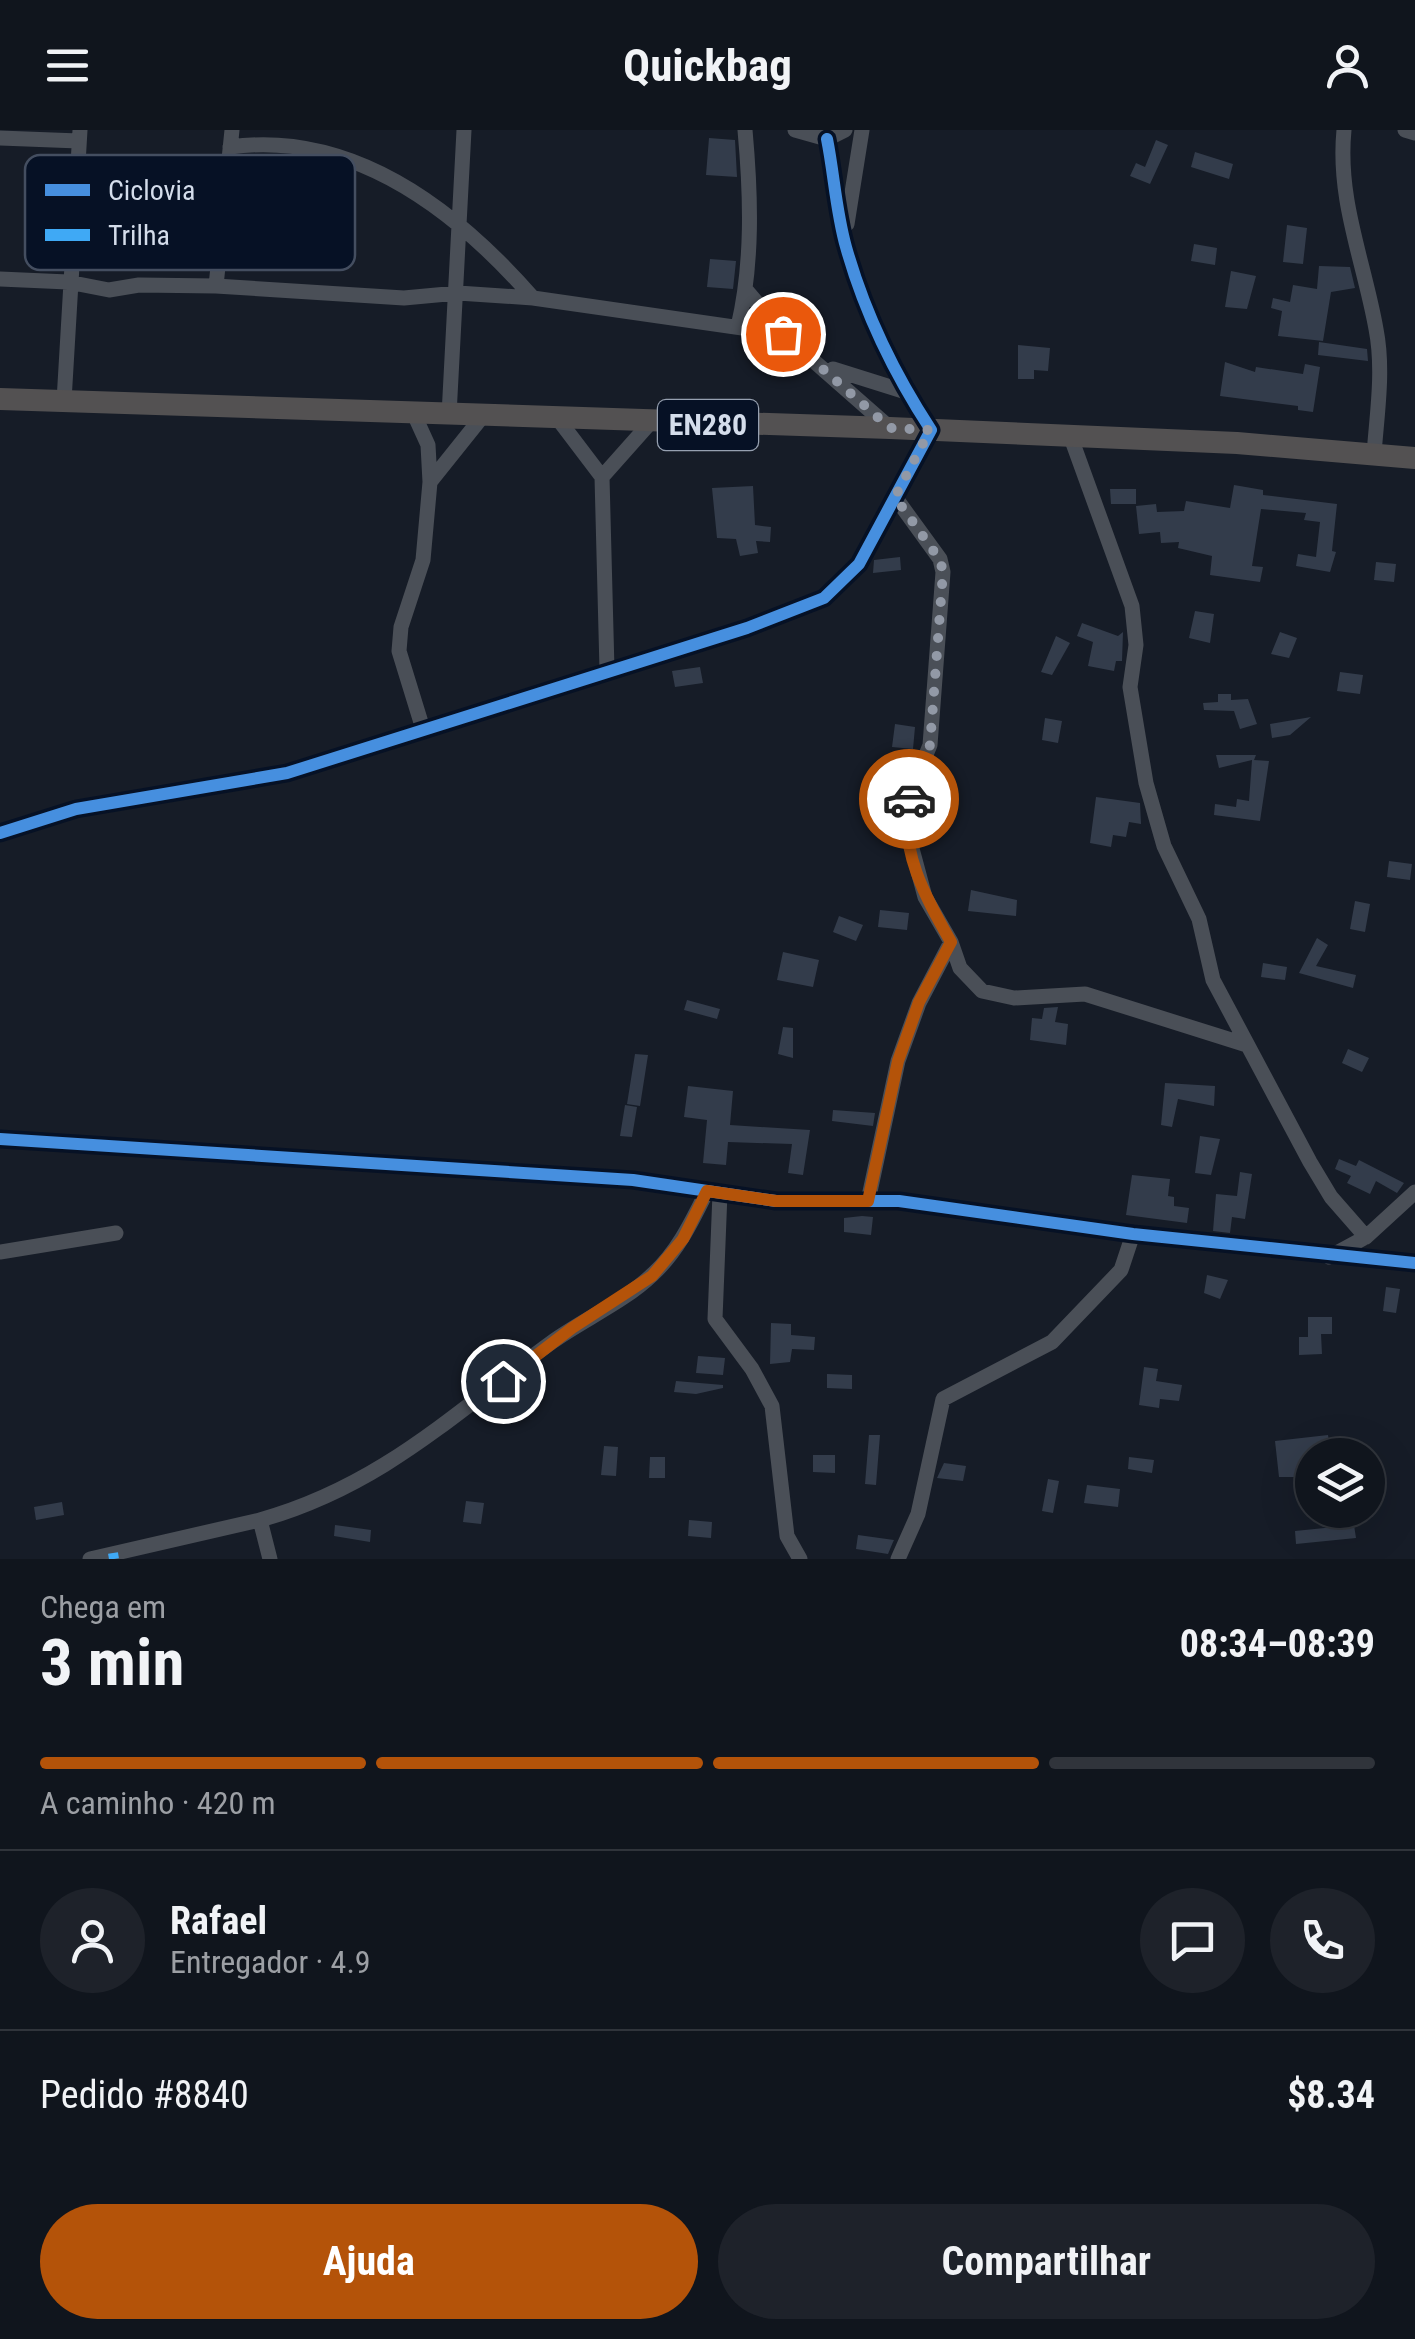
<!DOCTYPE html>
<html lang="pt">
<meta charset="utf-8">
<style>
:root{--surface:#10151d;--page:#1e222a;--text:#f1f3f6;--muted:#9c9fa4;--line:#30343b;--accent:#b45309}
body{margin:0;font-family:"Roboto Condensed",sans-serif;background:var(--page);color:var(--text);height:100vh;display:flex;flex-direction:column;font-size:38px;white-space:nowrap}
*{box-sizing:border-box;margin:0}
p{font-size:32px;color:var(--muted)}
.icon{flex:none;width:55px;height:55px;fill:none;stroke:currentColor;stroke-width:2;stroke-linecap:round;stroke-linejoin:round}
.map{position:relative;height:1429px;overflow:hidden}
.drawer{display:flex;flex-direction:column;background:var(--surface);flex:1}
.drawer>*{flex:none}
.fabs{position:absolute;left:1295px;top:1308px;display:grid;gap:20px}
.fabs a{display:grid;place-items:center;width:90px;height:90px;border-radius:50%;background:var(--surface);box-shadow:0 10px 40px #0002,0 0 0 2px var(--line);font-size:50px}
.pin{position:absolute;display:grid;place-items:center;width:85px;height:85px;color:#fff;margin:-42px;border:5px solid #fff;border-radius:50%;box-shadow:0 2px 10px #0007}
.courier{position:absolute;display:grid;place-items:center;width:100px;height:100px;margin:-50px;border:8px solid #b45309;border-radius:50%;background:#fff;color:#222;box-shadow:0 2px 12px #0007}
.headline em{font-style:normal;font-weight:700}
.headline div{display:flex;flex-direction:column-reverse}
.headline{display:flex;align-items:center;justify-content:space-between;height:170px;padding:0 40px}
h1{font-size:65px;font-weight:700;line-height:75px}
.bar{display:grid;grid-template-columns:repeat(4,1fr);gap:15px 10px;align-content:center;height:120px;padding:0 40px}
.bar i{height:12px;border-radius:8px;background:var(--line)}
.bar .selected{background:var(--accent)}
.bar p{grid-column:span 4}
.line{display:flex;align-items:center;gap:25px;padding:0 40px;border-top:2px solid var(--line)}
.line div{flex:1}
.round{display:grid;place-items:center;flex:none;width:105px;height:105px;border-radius:52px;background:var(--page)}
.primary-button{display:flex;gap:20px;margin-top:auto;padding:20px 40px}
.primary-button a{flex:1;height:115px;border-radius:60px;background:var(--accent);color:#fff;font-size:40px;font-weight:700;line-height:115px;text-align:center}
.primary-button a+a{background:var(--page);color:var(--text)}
header{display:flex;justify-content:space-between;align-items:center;height:130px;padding:0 40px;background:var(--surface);font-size:45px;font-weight:700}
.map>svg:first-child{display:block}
.building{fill:#333c4b}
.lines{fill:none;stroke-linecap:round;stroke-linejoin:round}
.street{stroke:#4a4f57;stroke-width:15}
.primary{stroke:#535152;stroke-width:22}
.quiet{stroke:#3fa9f5;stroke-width:10;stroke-dasharray:20 10;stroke-linecap:butt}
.cycleway-casing{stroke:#061125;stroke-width:19}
.cycleway{stroke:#468fdf;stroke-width:12}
.done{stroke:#9299a6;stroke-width:10;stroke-dasharray:0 18}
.route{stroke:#b45309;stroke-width:12}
.labels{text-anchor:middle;stroke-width:9;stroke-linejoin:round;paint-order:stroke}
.shield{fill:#061125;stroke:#96a0b0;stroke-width:2.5}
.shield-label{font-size:30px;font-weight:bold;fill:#d4ddeb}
.key{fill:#061125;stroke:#444e60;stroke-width:2.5}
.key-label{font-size:28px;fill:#d4ddeb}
</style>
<header><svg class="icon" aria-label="menu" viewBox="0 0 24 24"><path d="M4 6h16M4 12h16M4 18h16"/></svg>Quickbag<svg class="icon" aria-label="person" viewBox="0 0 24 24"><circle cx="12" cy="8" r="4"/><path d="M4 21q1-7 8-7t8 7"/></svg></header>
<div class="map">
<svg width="1415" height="1429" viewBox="0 0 1415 1429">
<rect width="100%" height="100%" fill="#161c27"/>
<path class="building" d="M709,8L735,10L737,47L706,45Z
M1156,10L1168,15L1150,54L1130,46L1136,33L1145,37Z
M1195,22L1233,34L1229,49L1191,37Z
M1287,95L1307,98L1303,134L1283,132Z
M1194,114L1217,118L1215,135L1191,131Z
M710,129L736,131L733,159L707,157Z
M1319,136L1350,137L1355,158L1331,162L1323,211L1278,206L1282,181L1271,178L1273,168L1290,172L1293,155L1317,159Z
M1231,141L1256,146L1247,179L1225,177Z
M1319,212L1367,219L1368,231L1318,225Z
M1018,215L1050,218L1048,241L1034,240V249H1018Z
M1225,232L1255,242L1256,237L1303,244L1305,234L1320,237L1313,282L1298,280V276L1220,266Z
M1234,355L1263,360V365L1337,374L1332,421L1336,422L1330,442L1296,436L1298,424L1316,427L1320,392L1304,390L1306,383L1261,379L1252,436L1263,437L1260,452L1210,445L1212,426L1178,418L1179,412L1161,413L1160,402L1139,404L1136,376L1156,374L1157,382L1184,381L1186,371L1230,378Z
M753,356L755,395L771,397L770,412L756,411L758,423L740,426L736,409L717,408L712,358Z
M1110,359H1136V374H1111Z
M900,427L901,440L873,443L874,430Z
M1376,432L1396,434L1394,452L1374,450Z
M1195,481L1214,484L1210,513L1189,508Z
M1082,493L1118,506L1123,502L1122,531H1116L1114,541L1088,536L1093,512L1077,506Z
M1280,502L1297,508L1289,528L1271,524Z
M1056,506L1070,513L1052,545L1041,542Z
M700,537L703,553L675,557L672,541Z
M1340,542L1363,545L1360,564L1337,561Z
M1218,564H1231V570L1248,569L1257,594L1240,599L1234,581L1204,580L1203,573L1218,572Z
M1311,587L1290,605L1272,608L1270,594Z
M1045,588L1062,591L1058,613L1042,610Z
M895,594L915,597L913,619L892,617Z
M1216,625H1256L1254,630L1269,631L1260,691L1214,685L1215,674L1236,677L1237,669L1249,671L1252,630L1219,638Z
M1096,667L1140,673L1141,694L1129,692L1126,707L1113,705L1111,717L1090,713Z
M1389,731L1412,734L1410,750L1387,747Z
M971,760L1017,770L1016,786L968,781Z
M1355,771L1370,774L1365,802L1350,799Z
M880,780L909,783L907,800L878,797Z
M839,786L863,795L856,811L833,802Z
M1317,808L1328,815L1316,836L1356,845L1353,858L1299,843Z
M783,822L819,830L813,857L777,850Z
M1263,833L1287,837L1285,850L1261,847Z
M687,870L720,879L717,889L684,880Z
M1058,877L1055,892L1068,894L1066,915L1030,910L1032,888L1042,889L1044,878Z
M783,897L793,898V928L778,924Z
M1348,919L1369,928L1362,942L1342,933Z
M635,924L648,925L640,976L627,974Z
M1165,953L1215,956L1214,976L1178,969L1172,997L1161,995Z
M688,956L733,961L730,995L810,1000L803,1045L788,1043L792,1014L728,1012L726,1035L703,1033L707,990L684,987Z
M625,975L637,977L632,1007L620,1006Z
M833,980L875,983L873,996L832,991Z
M1200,1006L1220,1009L1211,1045L1195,1043Z
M1339,1029L1356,1036L1359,1030L1404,1053L1397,1063L1376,1051L1370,1064L1347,1053L1351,1046L1335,1039Z
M1240,1042L1252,1044L1245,1089L1232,1087L1230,1103L1213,1101L1216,1064L1237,1066Z
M1132,1045L1170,1049L1168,1066L1174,1067V1076L1189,1078L1187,1093L1126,1085Z
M862,1086L873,1087L871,1105L844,1102V1088Z
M1207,1145L1228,1150L1220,1169L1204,1163Z
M1386,1157L1400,1159L1396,1183L1383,1181Z
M1308,1187H1332V1204H1321L1322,1224L1299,1225V1207H1308Z
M771,1193L791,1194V1205L815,1207L814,1220L792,1219L790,1232L770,1234Z
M698,1226L725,1228L723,1245L696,1243Z
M1144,1237L1158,1239L1156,1251L1182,1255L1179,1271L1160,1269L1159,1278L1139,1275Z
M827,1244L852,1245V1259L827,1258Z
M676,1251L723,1255V1258L696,1264L674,1262Z
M869,1305H880L876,1355L865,1354Z
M1328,1305L1330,1318L1312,1320V1347H1279L1275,1311Z
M604,1316L618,1317L616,1346L601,1345Z
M813,1325H835V1343L813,1342Z
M650,1327H665V1348H649Z
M1129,1327L1154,1330L1152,1343L1128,1339Z
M944,1333L966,1336L963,1351L937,1348Z
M1048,1349L1059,1351L1053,1383L1042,1381Z
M1087,1355L1120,1359L1118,1377L1084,1373Z
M466,1371L484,1373L481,1394L463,1392Z
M62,1372L64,1385L36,1390L34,1377Z
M689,1390L712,1392L711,1408L688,1406Z
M335,1395L371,1400L370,1412L334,1406Z
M1354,1395L1356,1408L1296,1414L1295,1401Z
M858,1405L894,1410L893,1412L888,1424L856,1419Z"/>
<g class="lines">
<path class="street" d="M795,0L827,9L845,0
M1344,0C1337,70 1364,131 1376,199C1384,240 1377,283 1374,324
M1405,0L1415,3
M0,8L79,11
M230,17C354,0 457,81 533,168
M847,94L862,0
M0,149L68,152L109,160L139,155L216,156L404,168L458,163L533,168L783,204L890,298
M216,156L232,0
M747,161L783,204
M738,197C753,133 751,66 745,0
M833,239L903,261
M64,271L80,0
M413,282L428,315L430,352L423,430L401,497L399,521L423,599
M449,285L464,0
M558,289L602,347L607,540
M1070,305L1132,476L1136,515L1130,557L1146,653L1164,716L1199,789L1213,850L1310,1032L1331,1067L1366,1107
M602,347L650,293
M430,352L482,287
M895,367L940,429L943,442L930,615L911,661L907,700L925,767L951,812L960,838L982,861L1014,868L1085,864L1247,915
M0,703L76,679L287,643L747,498L824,468L859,434L931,300C895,245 864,181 846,117C836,82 834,44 827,9
M0,1009L633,1050L776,1071H899L1133,1104L1415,1133
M720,1063L715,1189L752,1239L772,1276L787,1406L800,1429
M868,1071L898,931L919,873L951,812
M0,1122L116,1103
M1329,1127L1366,1107L1415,1062
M90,1429L260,1390
M270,1429L260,1390C381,1356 453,1284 552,1212C584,1189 624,1172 653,1144C678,1121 692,1091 707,1061
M898,1429L918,1384L943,1269L1052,1212L1121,1140L1133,1104"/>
<path class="primary" d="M0,269L890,298L1237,313L1415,328"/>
<path class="quiet" d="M113,1423L114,1429"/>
<defs>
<path id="cycleway" d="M0,703L76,679L287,643L747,498L824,468L859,434L931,300C895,245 864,181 846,117C836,82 834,44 827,9
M0,1009L633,1050L776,1071H899L1133,1104L1415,1133"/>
</defs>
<use href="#cycleway" class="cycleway-casing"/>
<use href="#cycleway" class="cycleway"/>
</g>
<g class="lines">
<path class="done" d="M783,204L890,298L930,300L895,367L940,430L943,442L930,615L909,669"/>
<path class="route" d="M503,1251L572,1198L652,1146L683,1109L707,1061L776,1071H868L898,931L919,872L951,812C926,768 899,721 909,669"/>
</g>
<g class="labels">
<rect class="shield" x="658" y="270" width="100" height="50" rx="8"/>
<g class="shield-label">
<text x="708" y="305">EN280</text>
</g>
</g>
<rect x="25" y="25" width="330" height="115" rx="15" class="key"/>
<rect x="45" y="54" width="45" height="12" fill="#468fdf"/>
<rect x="45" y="99" width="45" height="12" fill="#3fa9f5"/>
<g class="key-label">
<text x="108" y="70">Ciclovia</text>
<text x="108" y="115">Trilha</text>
</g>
</svg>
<div class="fabs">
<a><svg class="icon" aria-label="layers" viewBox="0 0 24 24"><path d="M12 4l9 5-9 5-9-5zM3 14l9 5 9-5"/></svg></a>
</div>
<div class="pin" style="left:783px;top:204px;background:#ea580c"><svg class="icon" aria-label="bag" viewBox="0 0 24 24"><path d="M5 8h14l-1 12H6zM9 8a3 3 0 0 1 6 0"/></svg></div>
<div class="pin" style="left:503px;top:1251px;background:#1f2937"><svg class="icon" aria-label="home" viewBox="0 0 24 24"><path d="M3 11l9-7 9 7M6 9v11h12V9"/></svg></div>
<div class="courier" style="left:909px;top:669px"><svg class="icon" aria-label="car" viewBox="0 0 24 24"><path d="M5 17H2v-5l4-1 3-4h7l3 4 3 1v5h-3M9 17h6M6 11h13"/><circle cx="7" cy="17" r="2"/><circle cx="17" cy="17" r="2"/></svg></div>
</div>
<section class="drawer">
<div class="headline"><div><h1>3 min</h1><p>Chega em</p></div><em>08:34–08:39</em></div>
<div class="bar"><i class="selected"></i><i class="selected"></i><i class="selected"></i><i></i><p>A caminho · 420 m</p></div>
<div class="line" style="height:180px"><a class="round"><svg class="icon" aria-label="person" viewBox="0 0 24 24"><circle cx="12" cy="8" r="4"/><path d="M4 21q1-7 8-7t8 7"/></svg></a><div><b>Rafael</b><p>Entregador · 4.9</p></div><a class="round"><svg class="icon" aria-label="chat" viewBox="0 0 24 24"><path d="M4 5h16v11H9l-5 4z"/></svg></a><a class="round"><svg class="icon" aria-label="phone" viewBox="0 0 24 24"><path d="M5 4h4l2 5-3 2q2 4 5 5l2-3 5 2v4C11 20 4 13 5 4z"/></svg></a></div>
<div class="line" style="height:130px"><div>Pedido #8840</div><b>$8.34</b></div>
<div class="primary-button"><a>Ajuda</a><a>Compartilhar</a></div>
</section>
